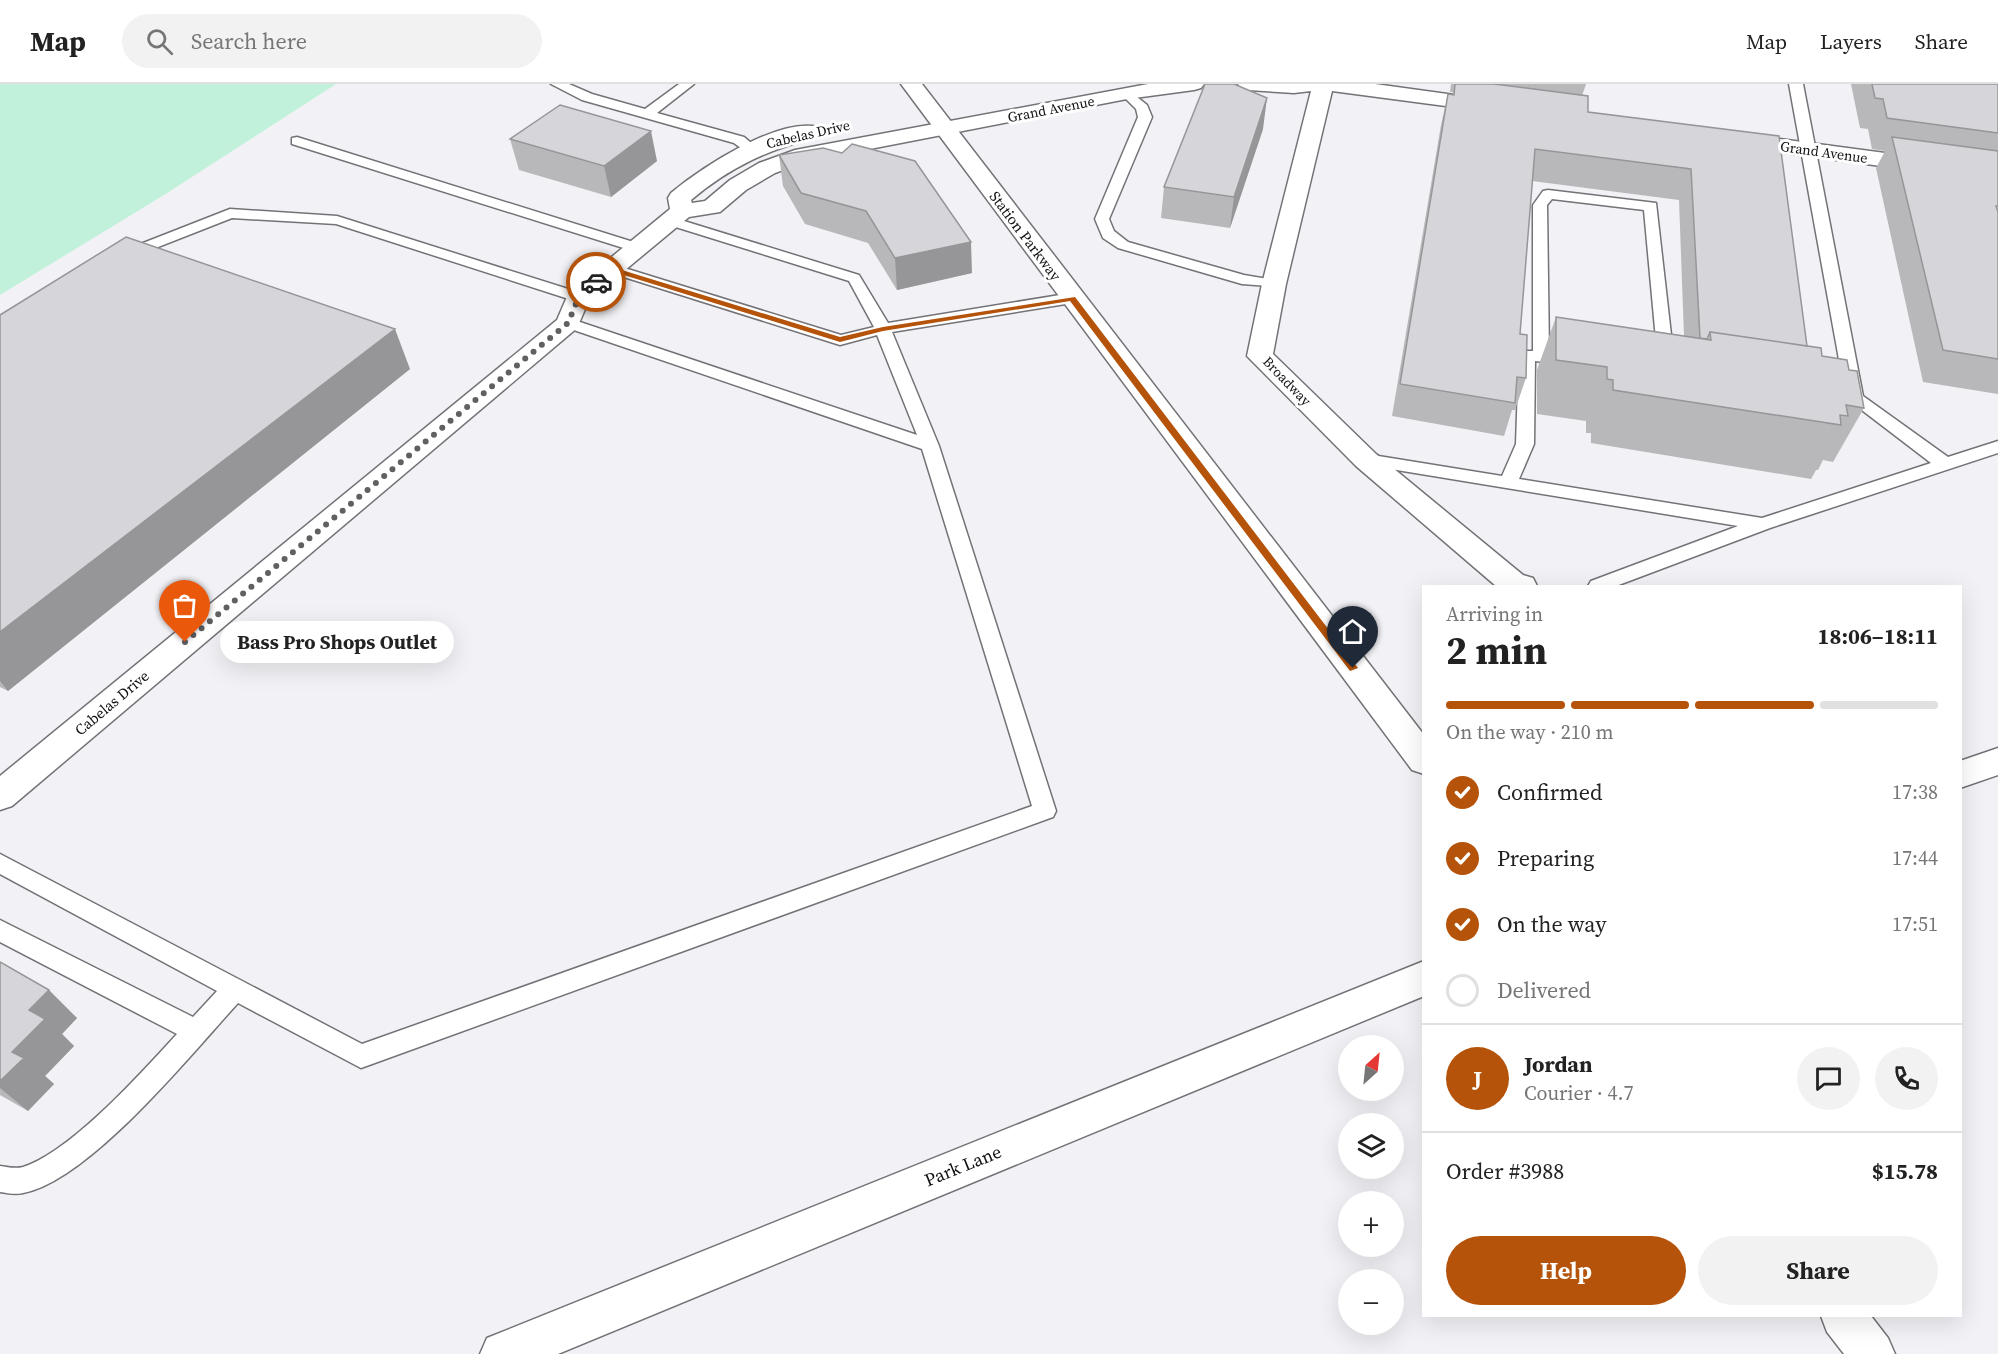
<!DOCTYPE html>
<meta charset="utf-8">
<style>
:root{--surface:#fff;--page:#f2f2f2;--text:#222;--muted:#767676;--line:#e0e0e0;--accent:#b45309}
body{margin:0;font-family:"Source Serif 4",serif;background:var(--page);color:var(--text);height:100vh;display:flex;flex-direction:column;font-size:22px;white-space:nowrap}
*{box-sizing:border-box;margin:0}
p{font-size:20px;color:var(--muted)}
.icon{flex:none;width:33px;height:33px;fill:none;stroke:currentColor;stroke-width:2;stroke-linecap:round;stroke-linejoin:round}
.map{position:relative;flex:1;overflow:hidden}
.sheet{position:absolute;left:1422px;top:501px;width:540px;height:732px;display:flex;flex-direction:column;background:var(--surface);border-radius:0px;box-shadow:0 6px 24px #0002}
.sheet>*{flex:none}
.needle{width:39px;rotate:27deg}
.tools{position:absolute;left:1338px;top:951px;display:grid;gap:12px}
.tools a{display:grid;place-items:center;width:66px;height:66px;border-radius:50%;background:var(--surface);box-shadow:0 6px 24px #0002;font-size:30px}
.pin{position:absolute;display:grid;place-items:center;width:51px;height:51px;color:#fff;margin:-62px -26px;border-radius:50% 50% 50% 0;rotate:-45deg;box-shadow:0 0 6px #0007}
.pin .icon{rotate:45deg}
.courier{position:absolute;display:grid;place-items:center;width:60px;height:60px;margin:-30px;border:4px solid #b45309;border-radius:50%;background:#fff;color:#222;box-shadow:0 2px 8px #0007}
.bubble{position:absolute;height:42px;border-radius:21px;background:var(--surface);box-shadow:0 6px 24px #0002;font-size:20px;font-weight:700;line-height:42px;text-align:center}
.headline em{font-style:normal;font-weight:700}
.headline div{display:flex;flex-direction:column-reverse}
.headline{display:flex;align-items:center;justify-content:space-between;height:102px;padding:0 24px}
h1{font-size:39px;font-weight:700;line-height:45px}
.bar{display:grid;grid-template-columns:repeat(4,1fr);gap:9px 6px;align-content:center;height:72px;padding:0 24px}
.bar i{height:8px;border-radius:4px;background:var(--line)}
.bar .active{background:var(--accent)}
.bar p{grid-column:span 4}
.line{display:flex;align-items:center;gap:15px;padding:0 24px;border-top:2px solid var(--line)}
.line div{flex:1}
.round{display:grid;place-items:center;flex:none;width:63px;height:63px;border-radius:32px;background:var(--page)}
ol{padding:0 24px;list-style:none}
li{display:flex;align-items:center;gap:18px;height:66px}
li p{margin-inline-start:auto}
li .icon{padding:6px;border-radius:50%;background:var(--accent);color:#fff;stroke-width:4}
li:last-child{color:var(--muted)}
li i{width:33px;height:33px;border:3px solid var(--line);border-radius:50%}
.action{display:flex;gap:12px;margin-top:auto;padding:12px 24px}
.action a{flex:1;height:69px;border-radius:36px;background:var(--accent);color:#fff;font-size:24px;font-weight:700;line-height:69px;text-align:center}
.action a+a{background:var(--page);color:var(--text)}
header{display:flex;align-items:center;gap:36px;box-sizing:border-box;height:84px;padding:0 30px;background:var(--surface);border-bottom:2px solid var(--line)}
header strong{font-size:28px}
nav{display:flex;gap:33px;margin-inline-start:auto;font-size:21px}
.search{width:420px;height:54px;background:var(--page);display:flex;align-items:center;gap:15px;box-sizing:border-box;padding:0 21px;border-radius:33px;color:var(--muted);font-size:22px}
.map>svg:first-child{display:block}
.green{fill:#c1f1da}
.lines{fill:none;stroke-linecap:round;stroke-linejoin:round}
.service-casing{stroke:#737377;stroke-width:3}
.minor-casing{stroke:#737377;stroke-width:3}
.tertiary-casing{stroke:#737377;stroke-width:3}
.secondary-casing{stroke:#737377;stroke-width:3}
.service{fill:#fff;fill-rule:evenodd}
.minor{fill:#fff;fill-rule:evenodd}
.tertiary{fill:#fff;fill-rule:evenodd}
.secondary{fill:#fff;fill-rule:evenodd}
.wall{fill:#b8b8bb}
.shaded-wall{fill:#969699}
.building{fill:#d6d6da;stroke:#969699;stroke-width:1.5}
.route{fill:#b45309}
.done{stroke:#606062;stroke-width:6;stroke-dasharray:0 10.8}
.labels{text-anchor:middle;stroke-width:6;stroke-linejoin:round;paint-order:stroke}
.far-street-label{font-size:14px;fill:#111113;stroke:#fff}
.street-label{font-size:15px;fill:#111113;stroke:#fff}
.near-street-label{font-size:18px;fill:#111113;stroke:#fff}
</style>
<header>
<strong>Map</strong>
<div class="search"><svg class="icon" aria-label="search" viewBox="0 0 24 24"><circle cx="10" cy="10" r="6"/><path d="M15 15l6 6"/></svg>Search here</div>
<nav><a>Map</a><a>Layers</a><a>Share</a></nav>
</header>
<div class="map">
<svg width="1998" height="1270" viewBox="0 0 1998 1270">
<rect width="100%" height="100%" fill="#f2f2f6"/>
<path class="green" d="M0,0H336L164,111L0,211Z"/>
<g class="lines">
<defs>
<path id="service" d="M551,0H569L592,10L645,25L679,0H694L657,29L744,53L757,64L755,67H745L734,59L582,16Z
M1789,0H1803L1863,312L1948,373L1998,357V369L1770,444L1616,502H1588L1591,497L1738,442L1360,380L1357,376L1366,370L1502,392L1516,360L1519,271L1521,267H1533V121L1543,107L1548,106L1656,119L1674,277L1666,282L1658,277L1644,126L1552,115L1547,121L1549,269L1575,272L1577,276L1569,281L1535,277L1534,360L1519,395L1762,434L1931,379L1846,314Z
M1127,5L1147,21L1152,33L1109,135L1114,147L1128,158L1244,191L1280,197L1282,200L1280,203L1242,200L1118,164L1103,154L1095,135L1138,33L1136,25L1120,9Z
M297,53L643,161L646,164L643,167H633L292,60V54Z
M230,125L337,132L584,210L586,213L584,216H572L336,140L232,134L125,176L120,178L112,173L115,170Z
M671,133L859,191L888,239L1072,209L1080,214L1072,219L892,248L939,362L1056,727L1053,733L361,984L238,919C192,969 89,1097 23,1109C15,1111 7,1109 0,1108V1082C7,1083 16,1085 23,1083C71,1068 143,987 177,950L0,858V836L193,933L217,907L0,790V770L362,960L1032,722L922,365L562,242L560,239L568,234L574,236L917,351L877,251L840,261L608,188L605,185L608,182H618L841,251L874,243L849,197L666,140L664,137L666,134Z"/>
<path id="minor" d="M1148,0H1204L1201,4L1194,6L1127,15L808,77L775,89L746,106L720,128L689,133L589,216L577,244L12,722L0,726V692L557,236L569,208L670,125L668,114L671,109C701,84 778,33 818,43L821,48L818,53C769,65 730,83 691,116L692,119L705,117L730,96L759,79L795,66Z
M1238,0H1375L1491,16L1498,18L1502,22L1498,26L1491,28L1332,7L1286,200L1273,270L1376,370L1523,491L1533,494L1537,502H1496L1356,382L1247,272L1262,200L1311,7L1294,9L1248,6L1241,4Z
M1735,49L1998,84V98L1727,61L1724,56L1727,51Z"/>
<path id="tertiary" d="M901,0H922L1424,651V690L1412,686Z
M1821,1232H1871L1888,1254L1895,1270H1844L1827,1248Z"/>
<path id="secondary" d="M1998,664V691L1960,704V677Z
M1424,877V912L558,1270H480L487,1254Z"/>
</defs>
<use href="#service" class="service-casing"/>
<use href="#minor" class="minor-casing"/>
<use href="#tertiary" class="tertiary-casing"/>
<use href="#secondary" class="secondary-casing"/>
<use href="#service" class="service"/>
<use href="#minor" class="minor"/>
<use href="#tertiary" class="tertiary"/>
<use href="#secondary" class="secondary"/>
</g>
<path class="wall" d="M1451,0H1586L1582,12L1588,28L1779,52L1807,262L1822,272L1849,286L1864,324L1833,378L1823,376L1818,386H1816L1811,395L1591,359V349H1586V337L1537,330V286L1556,233L1684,252L1679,116L1532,97L1520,250L1526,294L1515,326H1512L1504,352L1392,332L1441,41L1448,10L1452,11L1453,8H1450Z
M1851,0H1998V310L1923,298L1876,84L1885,67L1872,65L1868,45L1860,44Z
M1263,45L1230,144L1161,134L1164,103Z
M510,55L657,77L611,113L519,86Z
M779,71L972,189L897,206L868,159L805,140L783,102Z
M0,231L410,285L8,607L0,603Z
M0,878L77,934L62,950L74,962L45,992L54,1000L28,1027L0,1011Z"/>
<path class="shaded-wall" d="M1267,14L1263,45L1230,144L1234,113Z
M651,47L657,77L611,113L604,82Z
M971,158L972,189L897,206L895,174Z
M395,245L410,285L8,607L0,597V548Z
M49,906L77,934L62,950L74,962L45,992L54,1000L28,1027L0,1004V997L29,926Z"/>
<path class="building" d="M1205,0H1234L1267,14L1234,113L1164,103Z
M1455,0H1494L1588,12V28L1779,52L1807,262L1710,248L1707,255L1700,254L1691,85L1535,65L1520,250L1527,251L1526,294L1517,293L1515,319L1400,300L1448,10L1454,11Z
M1872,0H1998V49L1887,34L1883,15L1875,14Z
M560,21L651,47L604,82L510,55Z
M1892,53L1998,67V122H1996L1998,128V275L1943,266Z
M852,60L915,77L971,158L895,174L866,127L801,109L779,71L823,64L842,69Z
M126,153L395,245L0,548V231Z
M1556,233L1711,256L1710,248L1821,264L1822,272L1847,276L1849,286L1857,287L1864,324L1846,321L1848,332L1840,331L1841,341L1613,306V296L1607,295V283L1556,276Z
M0,878L49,906L29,926L45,935L12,968L24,974L0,997Z"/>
<path class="route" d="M612,183L840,253L883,243L1075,213L1358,584L1350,587L1070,217L883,247L840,258L614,188L599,200H593V197Z"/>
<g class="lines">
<path class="done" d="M185,558L568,239L579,213L596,198"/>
</g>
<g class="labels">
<g class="far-street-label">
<text transform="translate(1051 25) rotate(-11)" y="5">Grand Avenue</text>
<text transform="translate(808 50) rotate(-13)" y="5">Cabelas Drive</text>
<text transform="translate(1824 68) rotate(8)" y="5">Grand Avenue</text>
<text transform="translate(1287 297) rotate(46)" y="5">Broadway</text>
</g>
<g class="street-label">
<text transform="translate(1025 152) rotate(53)" y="5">Station Parkway</text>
<text transform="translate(112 619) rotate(-40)" y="5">Cabelas Drive</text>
</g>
<g class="near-street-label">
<text transform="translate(963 1082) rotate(-22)" y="6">Park Lane</text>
</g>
</g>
</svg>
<div class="tools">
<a><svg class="needle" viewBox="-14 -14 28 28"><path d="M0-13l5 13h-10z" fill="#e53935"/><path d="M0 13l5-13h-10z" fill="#767676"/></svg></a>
<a><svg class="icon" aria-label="layers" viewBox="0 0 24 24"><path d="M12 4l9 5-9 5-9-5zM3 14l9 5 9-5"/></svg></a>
<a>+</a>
<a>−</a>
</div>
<div class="pin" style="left:185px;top:558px;background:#ea580c"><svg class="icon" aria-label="bag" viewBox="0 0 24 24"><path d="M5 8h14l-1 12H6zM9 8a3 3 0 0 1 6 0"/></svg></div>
<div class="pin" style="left:1353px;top:584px;background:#1f2937"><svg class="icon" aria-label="home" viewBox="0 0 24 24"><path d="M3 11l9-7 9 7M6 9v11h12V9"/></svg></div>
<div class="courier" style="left:596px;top:198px"><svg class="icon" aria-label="car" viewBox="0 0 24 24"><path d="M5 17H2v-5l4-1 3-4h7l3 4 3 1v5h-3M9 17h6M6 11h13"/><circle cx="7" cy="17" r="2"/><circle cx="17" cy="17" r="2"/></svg></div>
<div class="bubble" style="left:220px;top:537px;width:234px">Bass Pro Shops Outlet</div>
<section class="sheet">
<div class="headline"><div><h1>2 min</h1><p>Arriving in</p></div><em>18:06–18:11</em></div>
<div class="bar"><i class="active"></i><i class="active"></i><i class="active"></i><i></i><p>On the way · 210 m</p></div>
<ol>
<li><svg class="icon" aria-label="check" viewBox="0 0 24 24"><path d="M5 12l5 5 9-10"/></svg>Confirmed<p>17:38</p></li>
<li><svg class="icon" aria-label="check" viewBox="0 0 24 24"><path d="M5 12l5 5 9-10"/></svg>Preparing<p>17:44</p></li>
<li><svg class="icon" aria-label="check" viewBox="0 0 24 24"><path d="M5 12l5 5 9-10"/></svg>On the way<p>17:51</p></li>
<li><i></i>Delivered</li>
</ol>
<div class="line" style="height:108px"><b class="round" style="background:var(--accent);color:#fff">J</b><div><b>Jordan</b><p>Courier · 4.7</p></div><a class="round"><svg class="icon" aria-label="chat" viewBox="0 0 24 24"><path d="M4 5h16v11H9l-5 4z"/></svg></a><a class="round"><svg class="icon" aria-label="phone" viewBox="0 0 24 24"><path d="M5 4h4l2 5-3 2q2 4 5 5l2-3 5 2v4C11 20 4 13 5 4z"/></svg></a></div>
<div class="line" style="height:78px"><div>Order #3988</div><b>$15.78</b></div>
<div class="action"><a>Help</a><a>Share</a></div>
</section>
</div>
